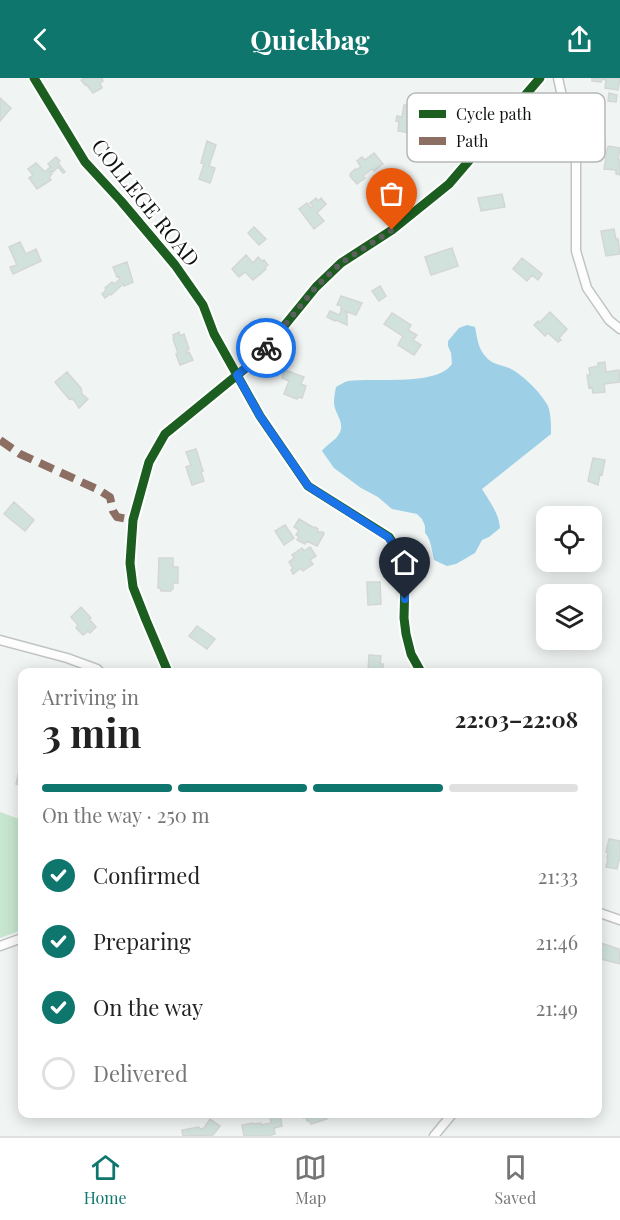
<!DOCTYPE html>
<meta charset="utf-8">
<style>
:root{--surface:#fff;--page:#f2f2f2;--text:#222;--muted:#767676;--line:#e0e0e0;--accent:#0f766e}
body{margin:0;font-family:"Playfair Display",serif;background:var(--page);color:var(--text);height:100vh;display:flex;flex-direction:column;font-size:22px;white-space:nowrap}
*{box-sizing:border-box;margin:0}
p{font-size:20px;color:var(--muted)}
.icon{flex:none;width:33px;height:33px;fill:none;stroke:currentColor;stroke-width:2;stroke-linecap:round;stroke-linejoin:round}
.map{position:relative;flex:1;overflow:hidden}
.side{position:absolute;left:18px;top:590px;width:584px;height:450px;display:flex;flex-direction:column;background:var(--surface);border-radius:12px;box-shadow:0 3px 15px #0003}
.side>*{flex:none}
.tools{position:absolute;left:536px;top:428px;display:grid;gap:12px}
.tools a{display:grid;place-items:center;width:66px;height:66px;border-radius:12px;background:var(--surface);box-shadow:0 3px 15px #0003;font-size:30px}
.pin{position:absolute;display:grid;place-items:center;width:51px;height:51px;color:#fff;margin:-62px -26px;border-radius:50% 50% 50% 0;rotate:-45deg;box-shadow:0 0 6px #0007}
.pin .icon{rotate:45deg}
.courier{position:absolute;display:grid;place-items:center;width:60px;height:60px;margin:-30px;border:4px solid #1a73e8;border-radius:50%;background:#fff;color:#222;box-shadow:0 2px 8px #0007}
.summary em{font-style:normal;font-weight:700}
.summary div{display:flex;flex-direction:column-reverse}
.summary{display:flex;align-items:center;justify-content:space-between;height:102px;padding:0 24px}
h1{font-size:39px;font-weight:700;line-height:45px}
.bar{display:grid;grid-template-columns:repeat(4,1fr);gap:9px 6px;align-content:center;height:72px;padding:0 24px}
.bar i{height:8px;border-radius:4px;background:var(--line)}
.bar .current{background:var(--accent)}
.bar p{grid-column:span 4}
ol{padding:0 24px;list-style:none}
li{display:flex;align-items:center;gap:18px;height:66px}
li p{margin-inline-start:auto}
li .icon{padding:6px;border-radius:50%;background:var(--accent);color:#fff;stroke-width:4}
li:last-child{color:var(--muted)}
li i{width:33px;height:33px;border:3px solid var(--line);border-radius:50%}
header{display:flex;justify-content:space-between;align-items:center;height:78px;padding:0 24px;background:var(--accent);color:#fff;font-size:27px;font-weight:700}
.menu{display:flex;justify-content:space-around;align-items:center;height:84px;border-top:2px solid var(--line);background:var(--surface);font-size:16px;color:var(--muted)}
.menu a{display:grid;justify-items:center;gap:3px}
.menu .current{color:var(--accent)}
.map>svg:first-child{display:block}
.green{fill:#c7e6cf}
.water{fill:#9dd0e6}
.building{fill:#d1e2dc;stroke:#d4d6d6;stroke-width:1.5}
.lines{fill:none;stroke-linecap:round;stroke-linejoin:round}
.street-casing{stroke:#c1c4c4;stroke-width:11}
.street{stroke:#fdfdfd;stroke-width:8}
.quiet{stroke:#8d6e63;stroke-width:8;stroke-dasharray:15 8;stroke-linecap:butt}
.cycleway-casing{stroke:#fff;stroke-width:13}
.cycleway{stroke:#1b5e20;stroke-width:9}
.done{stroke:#5e6060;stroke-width:6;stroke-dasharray:0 10.8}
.route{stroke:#1a73e8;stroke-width:8}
.labels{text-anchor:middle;stroke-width:4.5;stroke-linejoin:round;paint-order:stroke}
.street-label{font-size:21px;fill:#0f1111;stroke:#fff}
.key{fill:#fff;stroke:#b7b8b8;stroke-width:1.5}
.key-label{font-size:16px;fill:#0f1111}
</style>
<header><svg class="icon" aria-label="back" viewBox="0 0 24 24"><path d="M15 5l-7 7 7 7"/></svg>Quickbag<svg class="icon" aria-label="share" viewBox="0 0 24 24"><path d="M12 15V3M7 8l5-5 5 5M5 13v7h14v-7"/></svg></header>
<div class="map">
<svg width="620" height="1058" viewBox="0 0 620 1058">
<rect width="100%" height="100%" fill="#f0f4f3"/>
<path class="green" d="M0,734L22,742V852L0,860Z"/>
<path class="water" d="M467,247L475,249C477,259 478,271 486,279C492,287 503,287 511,291C523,297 542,316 548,328C551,336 551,347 551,356L482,411C489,423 499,435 500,450L489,459L482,462L475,475L456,486L447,488L434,482C432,473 431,461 425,455V448L422,441L417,436L392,431L378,419L361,410L334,390L322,373C327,366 335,363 339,356C346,344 334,336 334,324C334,319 335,314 336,309C340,307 344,304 348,303C374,299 436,309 452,286L451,275L448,268V263L459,250Z"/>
<path class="building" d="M83,0H102L103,3L100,5L102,10L93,15L86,6L85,7L81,2L83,1Z
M592,0H620L618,12L605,10L606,2L602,1L601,4L592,3Z
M609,15L617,17L616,24L608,23Z
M0,20L11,30L0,43Z
M404,27L414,28L409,55L398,53L399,44L396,43L397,38L402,39Z
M207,63L216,67L209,88L215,90L210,105L199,101L204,86L201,85Z
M595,63H605V76H606L608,68L620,70L618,82H620V97L616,96V92L604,91L606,80L601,79V77H595Z
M374,75L383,86L374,93L372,91L363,98L365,100L357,106L350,98L351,97L350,96L355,91L356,92L361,89L357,83L362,79L365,82Z
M56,79L60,83L58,85L65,94L63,95L58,89L53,94L52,93L50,94L52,96L49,99L51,102L37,111L29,100L33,97L28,91L36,85L45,94L50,89H51L48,86Z
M502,116L505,129L481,133L478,120Z
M316,120L318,123L321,120L326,126L317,135L324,143L314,151L299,131L307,125L311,130L313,128L310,125Z
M254,149L266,161L259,167L248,155Z
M614,151L616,162L618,161L620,176L606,178L601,153Z
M20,164L26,176L36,171L41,183L13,196L10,189L17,187L9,169Z
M452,170L458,188L431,197L425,179Z
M246,177L253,185L258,179L262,183L264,182L268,187L265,189L266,191L253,202L245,194L239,199L232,191Z
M522,180L542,196L538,202L532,197L527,203L513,191Z
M127,184L133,204L124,208L123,206L111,217L110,216L105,220L102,216L106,212L105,210L112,204L114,206L120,201L119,198L117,199L113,189Z
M380,208L386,218L379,223L372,213Z
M341,218L362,225L356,237L345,233L347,236V247L336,242L335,243L327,239L330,233L339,237L342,231H341L342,228L337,227Z
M550,234L567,251L559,260L561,262L558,264L548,255L545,258L534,247L538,243L539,245Z
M392,235L411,247L408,252L417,257L413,262L421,267L414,277L398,267L403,258L384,246Z
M179,254L180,258L184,256L189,271L186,273V275L189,274L193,282L180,287L176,276L178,275L173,261L174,260L173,257Z
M605,284L606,294L619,292L620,304L604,306L605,314L593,315L592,309L589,310L587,297H590L589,290L598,288V285Z
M285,292L304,299L301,306L306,308L302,320L298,319L297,321L284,316L289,303L282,300Z
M67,294L81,310L82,316L88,321L79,330L74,322L69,321L55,304Z
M196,371L203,393L201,394L204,403L192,407L186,389L191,387L186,374Z
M593,380L605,382L602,397L600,396L598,407L588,403Z
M14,424L34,442L25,453L4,436Z
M299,441L314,450L315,449L318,451L317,454H323L324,456L317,468L307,463L305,466L297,462L299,458L296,457L299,452L294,449Z
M285,447L294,460L284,467L275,453Z
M310,469L316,478L310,482L313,486L303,493L301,490L293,496L291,492L293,490L289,484L294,480L292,477L302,470L304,473Z
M159,480H173V489H178V505H173V511H171V513H161L160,510H158Z
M367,504H380L381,526L368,527Z
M81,529L91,540L89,541L96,549L90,555L88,553L83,557L76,550L78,547L71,539Z
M197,548L215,561L207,571L189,558Z
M369,577L381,578L380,586H383V591H380V594H368Z
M22,681V708L16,706Z
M609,761L620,763V782H619L617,791L606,789L608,780H607L608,775L606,774Z
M601,865L619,871L620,886L597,880Z
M302,1035H326L327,1041L311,1046L309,1042L307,1043L306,1039L303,1040Z
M280,1037L282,1048L274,1050L275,1056L267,1058H244L242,1047L252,1045L253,1046L261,1045V1047L271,1045L270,1039Z
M210,1041L220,1048L213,1057L183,1058L182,1052L199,1049L200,1051L204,1050Z"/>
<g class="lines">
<defs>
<path id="street" d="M34,0L85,84L121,123L175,187L203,227L214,256L260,338L308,408L389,459L401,478L405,502L404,540L406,556L411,576L421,594
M558,0L576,82V173L587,210L609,242L620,251
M0,562L67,580L97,591L100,594
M168,594L146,542L133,509L130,485L133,442L149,384L165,356L258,280L316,209L341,185L392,152L449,106L540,0
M597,834L620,842
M0,868L22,860
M434,1058L453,1035"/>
</defs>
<use href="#street" class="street-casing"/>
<use href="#street" class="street"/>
<path class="quiet" d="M0,362L20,376L99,412L110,419L113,433L117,439L133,442"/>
<defs>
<path id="cycleway" d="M34,0L85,84L121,123L175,187L203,227L214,256L260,338L308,408L389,459L401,478L405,502L404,540L406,556L411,576L421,594
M168,594L146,542L133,509L130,485L133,442L149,384L165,356L258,280L316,209L341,185L392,152L449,106L540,0"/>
</defs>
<use href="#cycleway" class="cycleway-casing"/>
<use href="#cycleway" class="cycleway"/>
</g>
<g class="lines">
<path class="done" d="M266,270L316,209L341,185L392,152"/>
<path class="route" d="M266,270L258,280L237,297L260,338L308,408L388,459L401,478L405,502V521"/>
</g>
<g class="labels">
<g class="street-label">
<text transform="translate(145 125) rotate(51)" y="7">COLLEGE ROAD</text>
</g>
</g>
<rect x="407" y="15" width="198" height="69" rx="9" class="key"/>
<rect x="419" y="32" width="27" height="8" fill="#1b5e20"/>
<rect x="419" y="59" width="27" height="8" fill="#8d6e63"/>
<g class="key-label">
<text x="456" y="42">Cycle path</text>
<text x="456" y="69">Path</text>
</g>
</svg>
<div class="tools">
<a><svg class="icon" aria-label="locate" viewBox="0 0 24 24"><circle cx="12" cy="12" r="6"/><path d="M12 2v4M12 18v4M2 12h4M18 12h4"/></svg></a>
<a><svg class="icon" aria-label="layers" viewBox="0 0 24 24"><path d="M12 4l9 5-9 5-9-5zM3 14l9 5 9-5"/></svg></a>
</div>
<div class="pin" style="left:392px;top:152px;background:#ea580c"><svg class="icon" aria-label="bag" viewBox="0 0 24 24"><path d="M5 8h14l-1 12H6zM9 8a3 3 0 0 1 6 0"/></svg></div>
<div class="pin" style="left:405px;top:521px;background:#1f2937"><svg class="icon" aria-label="home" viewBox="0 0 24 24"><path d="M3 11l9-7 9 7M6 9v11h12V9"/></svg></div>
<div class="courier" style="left:266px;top:270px"><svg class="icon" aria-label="bike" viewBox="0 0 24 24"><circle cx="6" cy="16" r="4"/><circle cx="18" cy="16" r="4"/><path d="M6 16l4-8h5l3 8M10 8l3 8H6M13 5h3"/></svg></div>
<section class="side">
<div class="summary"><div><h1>3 min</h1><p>Arriving in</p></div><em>22:03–22:08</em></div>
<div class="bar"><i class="current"></i><i class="current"></i><i class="current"></i><i></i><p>On the way · 250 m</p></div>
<ol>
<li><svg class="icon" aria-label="check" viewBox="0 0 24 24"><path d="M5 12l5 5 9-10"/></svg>Confirmed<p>21:33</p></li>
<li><svg class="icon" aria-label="check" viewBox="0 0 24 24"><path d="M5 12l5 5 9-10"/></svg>Preparing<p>21:46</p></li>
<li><svg class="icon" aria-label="check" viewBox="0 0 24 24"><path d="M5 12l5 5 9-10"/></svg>On the way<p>21:49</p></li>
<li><i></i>Delivered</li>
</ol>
</section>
</div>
<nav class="menu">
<a class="current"><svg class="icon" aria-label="home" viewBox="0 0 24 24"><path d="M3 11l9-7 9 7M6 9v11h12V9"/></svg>Home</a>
<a><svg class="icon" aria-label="map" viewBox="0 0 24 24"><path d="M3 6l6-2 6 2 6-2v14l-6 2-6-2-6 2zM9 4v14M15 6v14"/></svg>Map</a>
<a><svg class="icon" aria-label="saved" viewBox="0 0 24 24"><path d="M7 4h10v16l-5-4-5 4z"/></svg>Saved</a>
</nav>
